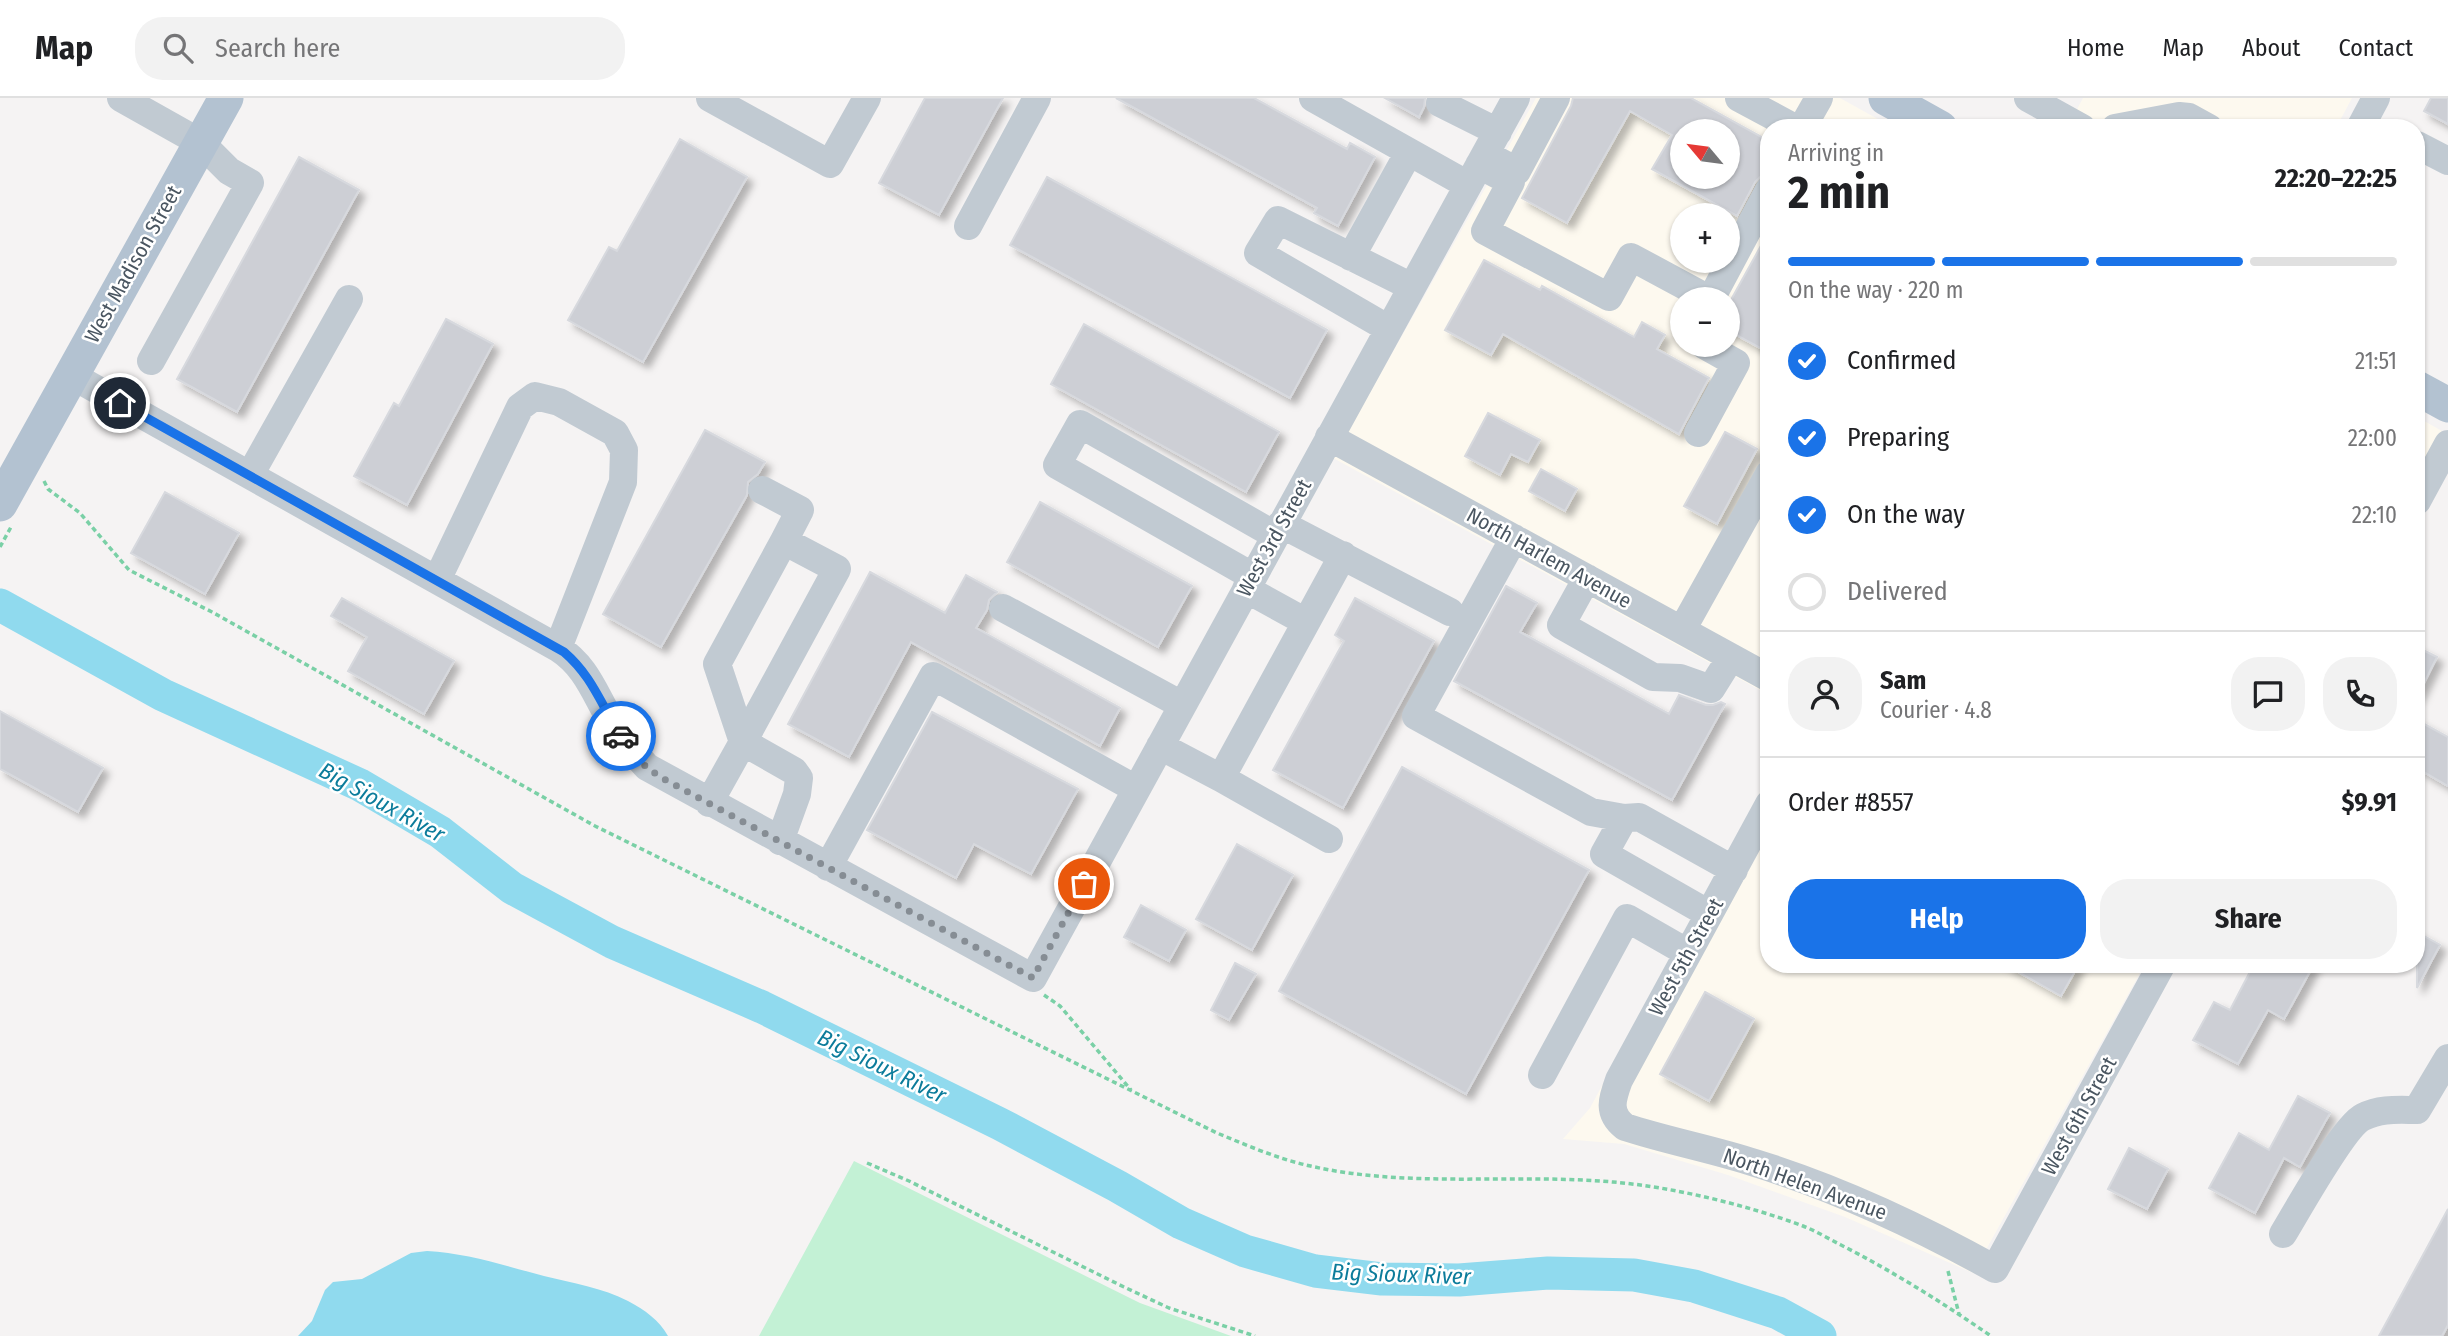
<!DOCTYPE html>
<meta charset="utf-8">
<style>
:root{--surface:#fff;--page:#f2f2f2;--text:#202124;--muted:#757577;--line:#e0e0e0;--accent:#1a73e8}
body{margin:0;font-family:"Fira Sans Condensed",sans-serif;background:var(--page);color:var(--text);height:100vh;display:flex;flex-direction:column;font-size:26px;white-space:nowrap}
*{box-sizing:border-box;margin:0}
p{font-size:23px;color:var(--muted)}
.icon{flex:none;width:38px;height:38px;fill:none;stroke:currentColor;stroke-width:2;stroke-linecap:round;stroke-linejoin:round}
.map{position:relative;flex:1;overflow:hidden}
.drawer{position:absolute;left:1760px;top:21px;width:665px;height:854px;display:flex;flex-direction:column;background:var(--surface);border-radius:28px;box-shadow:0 2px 5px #0004}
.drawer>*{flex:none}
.needle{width:46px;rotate:299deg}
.controls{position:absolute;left:1670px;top:21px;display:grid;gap:14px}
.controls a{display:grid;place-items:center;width:70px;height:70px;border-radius:50%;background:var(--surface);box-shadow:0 2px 5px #0004;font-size:35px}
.pin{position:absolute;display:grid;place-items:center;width:60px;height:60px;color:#fff;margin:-30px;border:4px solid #fff;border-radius:50%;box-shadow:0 2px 7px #0007}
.courier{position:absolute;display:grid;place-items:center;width:70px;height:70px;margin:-35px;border:5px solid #1a73e8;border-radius:50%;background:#fff;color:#222;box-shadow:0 2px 9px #0007}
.headline em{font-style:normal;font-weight:700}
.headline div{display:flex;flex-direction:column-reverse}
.headline{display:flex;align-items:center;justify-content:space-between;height:119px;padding:0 28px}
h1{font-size:46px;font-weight:700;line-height:52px}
.bar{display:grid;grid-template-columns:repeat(4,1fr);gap:10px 7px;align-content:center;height:84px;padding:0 28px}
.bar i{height:9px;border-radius:5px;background:var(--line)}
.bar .current{background:var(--accent)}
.bar p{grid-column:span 4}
.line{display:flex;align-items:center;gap:18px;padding:0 28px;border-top:2px solid var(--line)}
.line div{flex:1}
.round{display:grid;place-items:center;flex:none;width:74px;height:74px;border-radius:28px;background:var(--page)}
ol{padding:0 28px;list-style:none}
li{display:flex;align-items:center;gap:21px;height:77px}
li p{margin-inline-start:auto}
li .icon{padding:7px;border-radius:50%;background:var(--accent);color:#fff;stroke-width:4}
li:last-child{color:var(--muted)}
li i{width:38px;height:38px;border:4px solid var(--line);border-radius:50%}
.primary-button{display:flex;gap:14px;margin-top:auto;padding:14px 28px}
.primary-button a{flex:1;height:80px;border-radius:28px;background:var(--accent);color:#fff;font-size:28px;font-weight:700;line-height:80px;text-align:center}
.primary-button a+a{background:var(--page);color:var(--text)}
header{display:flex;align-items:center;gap:42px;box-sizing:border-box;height:98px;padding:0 35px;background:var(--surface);border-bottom:2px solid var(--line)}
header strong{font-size:33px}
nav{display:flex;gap:38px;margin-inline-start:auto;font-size:24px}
.search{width:490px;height:63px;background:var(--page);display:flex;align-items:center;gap:18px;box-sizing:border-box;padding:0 24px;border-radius:28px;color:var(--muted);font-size:26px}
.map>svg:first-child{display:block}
.commercial{fill:#fdf9ef;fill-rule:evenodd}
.green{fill:#c3f1d5}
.water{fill:#90daee}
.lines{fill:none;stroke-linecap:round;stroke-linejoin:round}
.river{stroke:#90daee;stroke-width:33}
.building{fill:#cdcfd5;stroke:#d7d9de;stroke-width:2;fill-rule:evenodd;filter:url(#shadow)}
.path{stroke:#7ad0a6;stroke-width:3.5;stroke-dasharray:5 3.5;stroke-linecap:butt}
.minor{stroke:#c1cad2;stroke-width:28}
.major{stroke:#b3c2d1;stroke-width:35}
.done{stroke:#868d94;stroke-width:7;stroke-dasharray:0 12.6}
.route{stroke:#1a73e8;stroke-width:9}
.labels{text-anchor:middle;stroke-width:5;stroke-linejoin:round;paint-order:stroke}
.street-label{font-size:21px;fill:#4a5661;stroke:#fff}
.water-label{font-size:23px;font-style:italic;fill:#0c7c9b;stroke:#fff}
</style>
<header>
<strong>Map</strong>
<div class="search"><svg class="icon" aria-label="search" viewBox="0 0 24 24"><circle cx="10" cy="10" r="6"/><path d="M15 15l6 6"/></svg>Search here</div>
<nav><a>Home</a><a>Map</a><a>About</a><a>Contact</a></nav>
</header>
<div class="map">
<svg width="2448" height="1238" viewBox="0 0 2448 1238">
<defs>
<filter id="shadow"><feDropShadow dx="6" dy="6" stdDeviation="3.5" flood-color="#0004"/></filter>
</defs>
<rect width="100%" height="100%" fill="#f5f3f3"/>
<path class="commercial" d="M1536,0H1840L1894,30H1769V597L1333,360ZM1682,33H1727V79H1682ZM1682,117H1727V163H1682ZM1682,201H1727V247H1682Z
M2083,0H2352L2336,30H2067Z
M2417,319L2442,333L2417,378Z
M1769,677V866H2145L1973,1175L1845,1119L1728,1077L1624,1046L1563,1041L1590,1010Z"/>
<path class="green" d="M854,1063L1140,1205L1231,1238H759Z"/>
<path class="water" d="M427,1153C467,1155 506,1168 544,1178C572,1185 603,1190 628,1203C645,1212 659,1222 668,1238H298L312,1223L325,1192L333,1184L362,1181L411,1155Z"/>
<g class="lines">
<path class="river" d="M0,507L163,597L360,687L440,734L512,790L612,844L762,909L1000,1026L1117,1088L1181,1125L1245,1153L1315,1173L1382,1181L1459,1182L1548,1175L1634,1177L1694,1188L1778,1215L1820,1238"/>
</g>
<path class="building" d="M925,0H1003L939,117L879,85Z
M1116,0H1254L1347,51L1350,45L1375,59L1338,128L1314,115L1317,110Z
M1385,0H1425L1424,9L1419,19Z
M1573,0H1691L1769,43V75L1761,78L1755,84L1737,118L1652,71L1672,37L1630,13L1567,125L1522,100L1571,8ZM1682,33H1727V79H1682Z
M2431,0H2448V26L2424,13Z
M680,41L747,79L643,264L568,222L609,149L617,153Z
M299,59L359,92L237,314L177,281Z
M1047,79L1327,232L1290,300L1010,147Z
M1769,127V238L1762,251L1727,232V209L1768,135L1766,133Z
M1484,162L1540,192L1542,188L1634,239L1642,224L1665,237L1657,251L1709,280L1679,336L1503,236L1491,257L1445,232Z
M446,221L493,246L407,407L354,378L394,305L399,308Z
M1084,226L1279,334L1246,394L1051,286Z
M1488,315L1540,342L1528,364L1511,356L1500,377L1465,358Z
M705,332L765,364L758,376L748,384L747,397L661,549L603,516Z
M1725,334L1757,351L1717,426L1684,408Z
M1541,371L1577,391L1565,413L1529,393Z
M165,394L239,435L205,496L131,455Z
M1040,404L1192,488L1158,549L1007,464Z
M870,474L945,515L966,477L997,494L989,502L987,512L976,530L1120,610L1100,648L911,544L849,659L788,626Z
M1506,488L1537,505L1520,534L1669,616L1679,597L1706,607H1713L1721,604L1725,606L1672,702L1454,583Z
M342,500L454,563L424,616L348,573L367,539L331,518Z
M1355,500L1434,543L1343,710L1273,672L1344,543L1335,537Z
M2417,549L2437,559L2417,599Z
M0,613L103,670L78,714L0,671Z
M932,614L1078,691L1031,776L974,746L956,780L867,732Z
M2417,622L2448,639V688L2417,670Z
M1402,669L1589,772L1466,996L1279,893Z
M1237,746L1293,777L1252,852L1196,821Z
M1141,807L1186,832L1169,863L1124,839Z
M2417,834L2440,847L2417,890Z
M1235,865L1256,876L1229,922L1211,912Z
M2004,866H2079L2061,898Z
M2254,866H2314L2284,921L2268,912L2238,966L2193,942L2214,904L2230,912Z
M1705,894L1754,921L1709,1003L1660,976Z
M2298,998L2330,1015L2300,1069L2284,1060L2255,1115L2209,1090L2239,1035L2269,1052Z
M2129,1050L2168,1071L2147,1111L2108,1091Z
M2448,1111V1227L2442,1238H2379Z"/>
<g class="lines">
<path class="path" d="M44,383L48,391L80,415L129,472L212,514L595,728L1217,1035C1246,1047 1276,1060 1306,1067C1406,1091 1511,1075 1613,1084C1673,1089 1747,1107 1803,1128C1816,1133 1829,1141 1841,1147C1894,1174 1943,1205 1991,1238
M0,449L11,429
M1044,897L1060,908L1131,992
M867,1065L909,1083L1124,1189L1169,1210L1255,1238
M1948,1173L1959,1216"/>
<path class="minor" d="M121,0L201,45L229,73L250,85L151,263
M710,0L830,66L867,0
M1313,0L1468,87
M1443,0L1440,5L1498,34
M1739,0L1795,30
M2028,0L2082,30
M1802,30L1819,0
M2115,30L2179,18L2189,19L2209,30
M2360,30L2376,0
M2417,47L2448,63
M1491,59L1517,73L1556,0
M1479,67L1511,84L1485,133L1609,199L1631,159L1709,201
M968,128L1037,0
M1351,159L1409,54
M1711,201L1769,92
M1389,231L1258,155L1278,122L1412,189
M71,277L558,550C586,568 594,594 610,621C620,638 633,654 647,669L1033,880L1516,0
M1698,335L1736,265L1704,247
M1329,339L1769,580
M250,377L349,201
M762,392L800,412L784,443
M2417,403L2448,346
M1281,426L1450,514
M1514,440L1416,618L1591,714L1624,720L1639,719L1734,772
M784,443L837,471L743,644L717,566Z
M1252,478L1057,367L1080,326L1275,437
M1587,480L1561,527L1653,579L1680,580L1711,591L1731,559
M437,482L520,309L535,298L559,304L615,335L624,352L623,384L558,550
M1246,491L1306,524
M1003,510L1182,607
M1682,532L1769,376
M1160,648L1221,680L1343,457
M1221,680L1329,741
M709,705L743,644L794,673L799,680L797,696L780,743
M1769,706L1619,982C1612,1001 1607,1015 1625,1029C1668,1043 1712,1051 1755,1065C1839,1091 1918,1128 1995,1171L2162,866
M1624,720L1604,756L1709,816
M828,769L933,578L1136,691
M1542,977L1627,820L1688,855
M2283,1136C2297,1113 2344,1028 2363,1019C2381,1010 2399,1012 2417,1012L2448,960"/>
<path class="major" d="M1886,0L1940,30
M2417,290L2448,307
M0,406L226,0"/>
</g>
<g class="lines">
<path class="done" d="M621,638L646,669L662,680L1033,880L1084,786"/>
<path class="route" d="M120,305L564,554C593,579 601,607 621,638"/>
</g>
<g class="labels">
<g class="street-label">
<text transform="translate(133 166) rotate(-61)" y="7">West Madison Street</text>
<text transform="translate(1274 440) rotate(-61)" y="7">West 3rd Street</text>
<text transform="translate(1549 460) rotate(29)" y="7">North Harlem Avenue</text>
<text transform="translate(1686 859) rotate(-61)" y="7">West 5th Street</text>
<text transform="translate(2079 1018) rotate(-61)" y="7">West 6th Street</text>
<text transform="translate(1805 1086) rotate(20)" y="7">North Helen Avenue</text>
</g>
<g class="water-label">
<text transform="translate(382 704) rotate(29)" y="8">Big Sioux River</text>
<text transform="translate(882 968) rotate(26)" y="8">Big Sioux River</text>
<text transform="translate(1401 1176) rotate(2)" y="8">Big Sioux River</text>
</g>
</g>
</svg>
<div class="controls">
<a><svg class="needle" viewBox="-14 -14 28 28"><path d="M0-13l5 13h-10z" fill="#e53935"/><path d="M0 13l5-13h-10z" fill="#757577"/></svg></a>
<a>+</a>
<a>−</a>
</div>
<div class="pin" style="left:1084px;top:786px;background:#ea580c"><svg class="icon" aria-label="bag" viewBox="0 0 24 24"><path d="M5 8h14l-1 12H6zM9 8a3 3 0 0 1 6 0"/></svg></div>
<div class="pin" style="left:120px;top:305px;background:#1f2937"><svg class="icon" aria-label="home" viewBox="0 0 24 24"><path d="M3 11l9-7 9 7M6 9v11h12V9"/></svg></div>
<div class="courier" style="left:621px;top:638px"><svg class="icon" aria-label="car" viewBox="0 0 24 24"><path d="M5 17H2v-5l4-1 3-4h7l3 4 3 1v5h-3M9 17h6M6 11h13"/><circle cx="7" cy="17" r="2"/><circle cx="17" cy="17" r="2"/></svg></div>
<section class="drawer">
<div class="headline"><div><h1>2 min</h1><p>Arriving in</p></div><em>22:20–22:25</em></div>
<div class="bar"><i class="current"></i><i class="current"></i><i class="current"></i><i></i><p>On the way · 220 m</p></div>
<ol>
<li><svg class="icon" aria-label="check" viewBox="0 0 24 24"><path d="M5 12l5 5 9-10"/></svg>Confirmed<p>21:51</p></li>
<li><svg class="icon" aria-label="check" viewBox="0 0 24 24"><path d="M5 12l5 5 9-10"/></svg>Preparing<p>22:00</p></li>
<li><svg class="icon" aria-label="check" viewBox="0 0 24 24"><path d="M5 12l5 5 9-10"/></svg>On the way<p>22:10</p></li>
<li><i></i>Delivered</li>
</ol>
<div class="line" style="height:126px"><a class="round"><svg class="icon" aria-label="person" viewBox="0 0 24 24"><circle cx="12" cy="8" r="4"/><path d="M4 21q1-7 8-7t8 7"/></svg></a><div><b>Sam</b><p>Courier · 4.8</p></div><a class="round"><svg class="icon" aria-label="chat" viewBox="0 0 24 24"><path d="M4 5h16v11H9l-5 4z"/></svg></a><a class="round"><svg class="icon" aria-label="phone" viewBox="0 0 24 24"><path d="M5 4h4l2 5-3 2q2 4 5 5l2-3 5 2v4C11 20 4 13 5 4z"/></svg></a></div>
<div class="line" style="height:91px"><div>Order #8557</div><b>$9.91</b></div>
<div class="primary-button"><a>Help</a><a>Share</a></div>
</section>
</div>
